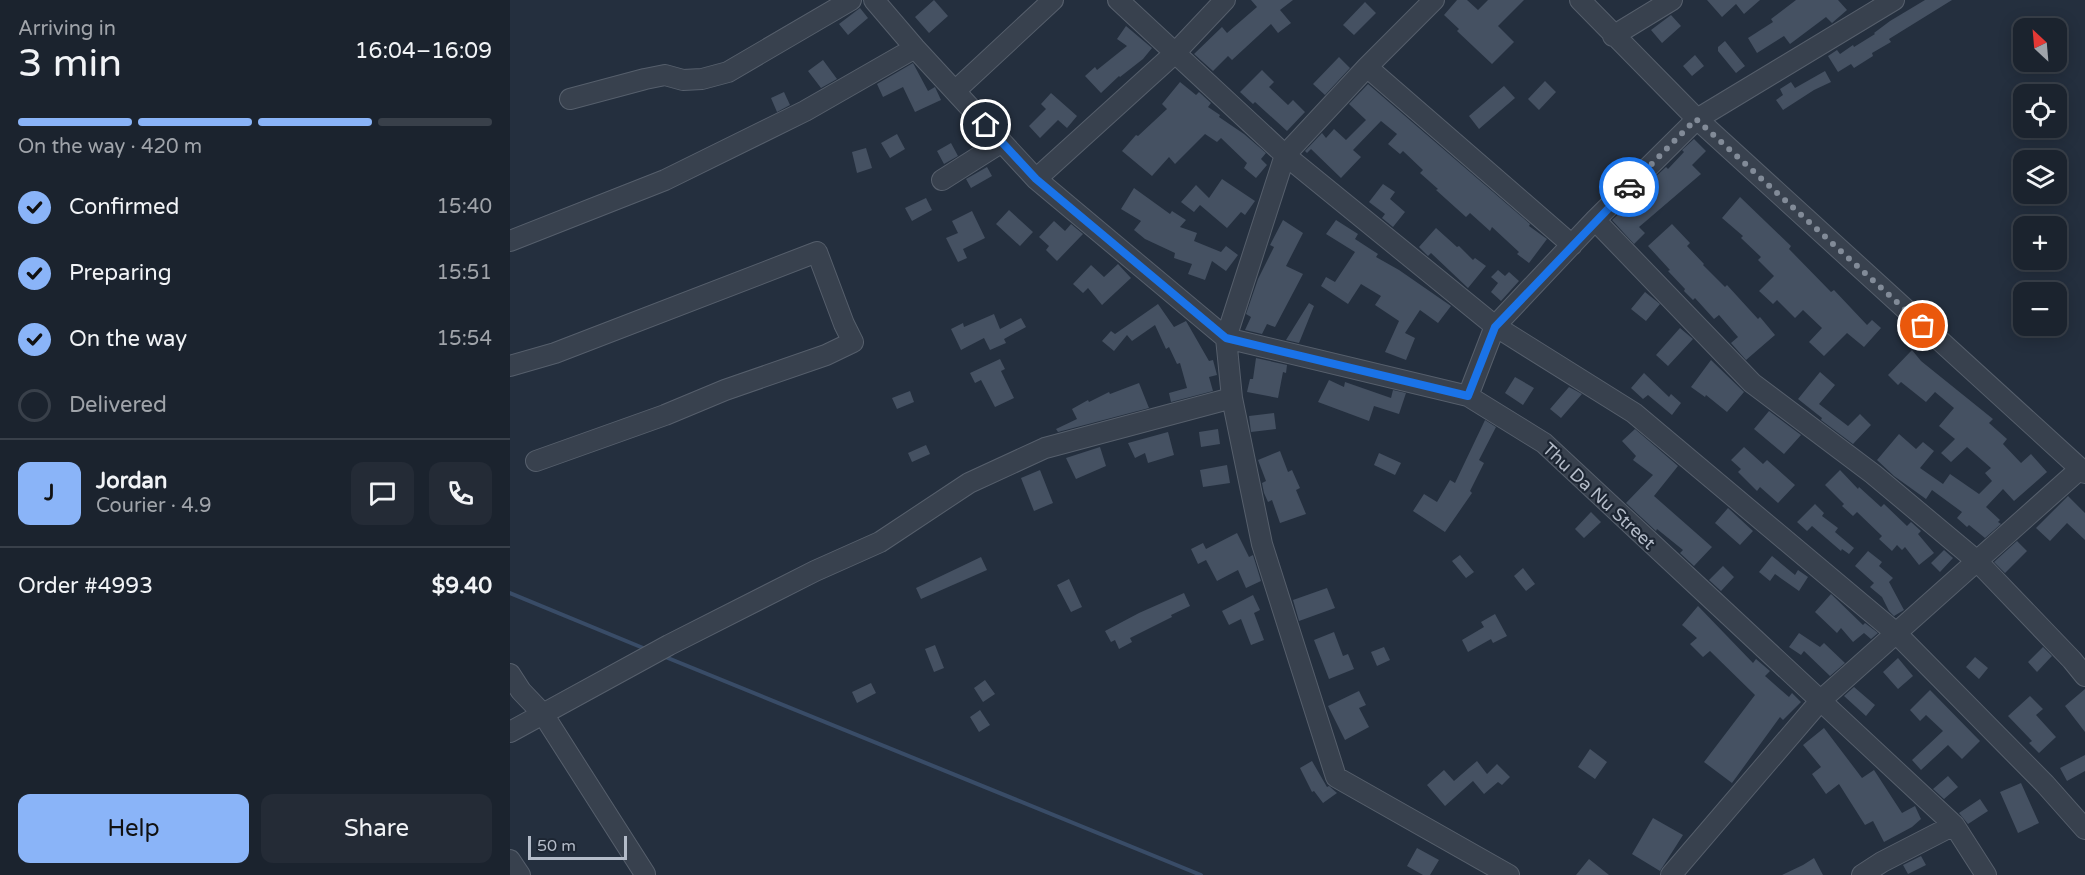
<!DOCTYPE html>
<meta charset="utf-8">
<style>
:root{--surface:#1b232e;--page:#242b36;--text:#f1f3f6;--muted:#a0a4aa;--line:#39404a;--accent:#8ab4f8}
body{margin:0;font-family:"Varela Round",sans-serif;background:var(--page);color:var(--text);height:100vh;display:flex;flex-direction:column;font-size:22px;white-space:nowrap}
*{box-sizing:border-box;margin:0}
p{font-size:20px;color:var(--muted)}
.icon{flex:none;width:33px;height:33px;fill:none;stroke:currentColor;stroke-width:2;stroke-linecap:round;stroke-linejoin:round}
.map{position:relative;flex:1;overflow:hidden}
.drawer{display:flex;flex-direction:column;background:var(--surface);width:510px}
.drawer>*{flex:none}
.needle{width:39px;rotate:334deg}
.fabs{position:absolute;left:1503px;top:18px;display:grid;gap:12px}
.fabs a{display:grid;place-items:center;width:54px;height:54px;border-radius:12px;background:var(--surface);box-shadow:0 3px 15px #0003,0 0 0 2px var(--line);font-size:30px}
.scale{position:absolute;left:18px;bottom:15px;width:99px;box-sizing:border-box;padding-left:6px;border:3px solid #b4bcc9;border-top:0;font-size:16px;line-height:21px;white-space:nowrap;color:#b4bcc9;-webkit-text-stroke:4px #1d2633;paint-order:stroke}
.pin{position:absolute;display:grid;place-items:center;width:51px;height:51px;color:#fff;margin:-26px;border:3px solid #fff;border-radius:50%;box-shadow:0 2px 6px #0007}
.courier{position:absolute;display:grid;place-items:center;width:60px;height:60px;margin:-30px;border:4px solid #1a73e8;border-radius:50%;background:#fff;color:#222;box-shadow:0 2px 8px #0007}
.head em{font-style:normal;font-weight:600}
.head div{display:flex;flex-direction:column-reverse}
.head{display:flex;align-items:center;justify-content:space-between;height:102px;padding:0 18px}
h1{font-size:39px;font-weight:600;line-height:45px}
.bar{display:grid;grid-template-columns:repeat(4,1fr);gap:9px 6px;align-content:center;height:72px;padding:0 18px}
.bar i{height:8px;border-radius:4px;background:var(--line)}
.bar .selected{background:var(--accent)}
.bar p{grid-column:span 4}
.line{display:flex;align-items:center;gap:15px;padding:0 18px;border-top:2px solid var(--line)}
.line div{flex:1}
.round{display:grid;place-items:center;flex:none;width:63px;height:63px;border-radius:12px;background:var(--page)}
ol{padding:0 18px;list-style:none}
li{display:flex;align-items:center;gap:18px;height:66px}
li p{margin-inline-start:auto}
li .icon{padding:6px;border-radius:50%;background:var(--accent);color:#111;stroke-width:4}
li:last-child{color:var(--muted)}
li i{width:33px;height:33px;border:3px solid var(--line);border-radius:50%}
.button{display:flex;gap:12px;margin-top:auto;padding:12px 18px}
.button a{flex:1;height:69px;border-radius:12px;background:var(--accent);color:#111;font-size:24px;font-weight:600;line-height:69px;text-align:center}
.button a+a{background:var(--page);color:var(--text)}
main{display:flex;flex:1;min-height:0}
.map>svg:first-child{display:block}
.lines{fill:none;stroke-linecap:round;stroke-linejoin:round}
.stream{stroke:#394c67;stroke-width:4}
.building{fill:#455162}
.minor-casing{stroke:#565f6c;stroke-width:22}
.minor{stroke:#38414e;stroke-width:20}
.done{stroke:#828b98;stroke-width:6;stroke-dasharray:0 10.8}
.route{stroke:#1a73e8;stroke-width:8}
.labels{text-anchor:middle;stroke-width:4.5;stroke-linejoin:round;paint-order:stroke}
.street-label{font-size:18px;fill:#b4bcc9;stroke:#1d2633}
</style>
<main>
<section class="drawer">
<div class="head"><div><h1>3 min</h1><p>Arriving in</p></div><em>16:04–16:09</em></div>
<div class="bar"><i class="selected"></i><i class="selected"></i><i class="selected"></i><i></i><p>On the way · 420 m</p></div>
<ol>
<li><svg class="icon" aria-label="check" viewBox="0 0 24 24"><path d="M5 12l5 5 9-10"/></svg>Confirmed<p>15:40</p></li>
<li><svg class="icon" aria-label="check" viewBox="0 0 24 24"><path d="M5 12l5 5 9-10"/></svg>Preparing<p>15:51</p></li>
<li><svg class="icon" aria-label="check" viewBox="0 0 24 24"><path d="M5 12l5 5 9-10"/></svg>On the way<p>15:54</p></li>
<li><i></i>Delivered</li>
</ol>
<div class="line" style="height:108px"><b class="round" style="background:var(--accent);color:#111">J</b><div><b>Jordan</b><p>Courier · 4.9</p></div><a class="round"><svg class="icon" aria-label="chat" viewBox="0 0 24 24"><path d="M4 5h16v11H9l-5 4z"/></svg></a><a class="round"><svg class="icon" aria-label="phone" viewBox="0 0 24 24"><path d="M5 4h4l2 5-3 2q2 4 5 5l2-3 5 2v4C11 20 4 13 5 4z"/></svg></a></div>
<div class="line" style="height:78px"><div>Order #4993</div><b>$9.40</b></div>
<div class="button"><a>Help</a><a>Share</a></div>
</section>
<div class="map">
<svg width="1575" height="875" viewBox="0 0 1575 875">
<rect width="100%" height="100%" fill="#242f3e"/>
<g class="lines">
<path class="stream" d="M0,593L138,650
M153,656L691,875"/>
</g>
<path class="building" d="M424,0L438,16L419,33L405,17Z
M741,0H783L770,10L781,23L768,33L761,24L722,60L718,56L703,71L684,54L712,27L717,33L747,7Z
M947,0H957L968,10L978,0H1014L988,26L1004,42L982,64L947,31L949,29L934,15Z
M1197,0H1250L1234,14L1226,4L1212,17Z
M1286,0H1328L1337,10L1322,23L1316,17L1280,44L1274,36L1247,53L1238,38L1263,22L1261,19Z
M1415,0H1442L1379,39L1381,42L1362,53L1363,56L1344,68L1341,64L1328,72L1318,56L1327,50L1330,54L1343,45L1344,47L1365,34L1364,33L1380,21Z
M855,2L866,13L844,35L833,25Z
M350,8L358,18L338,35L329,24Z
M1161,15L1171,26L1152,43L1141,30Z
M616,26L642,48L633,59L610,77L609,76L591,93L575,76L585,67L587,70L617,46L607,39Z
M1215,41L1235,66L1226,73L1208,51V47Z
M1185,55L1194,66L1182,76L1173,66Z
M829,57L840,68L815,95L803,84Z
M313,60L327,79L311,88L298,71Z
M403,63L418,91L425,87L431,100L405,112L393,87L373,97L367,84Z
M752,70L764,82L759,87L778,105L783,100L795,112L777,131L745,102L743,104L730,92Z
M1315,71L1321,82L1304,90L1273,110L1266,100L1273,95L1270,89L1281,82L1285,88Z
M1035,81L1046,92L1029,110L1018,99Z
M670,82L686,95L689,92L701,103L698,107L710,115L709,117L734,134L756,153L751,159L757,165L746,178L734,168L737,163L711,138L707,142L695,134L665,164L659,157L642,176L612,151L626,135L628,136L657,109L652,104Z
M858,84L1020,224L1019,226L1037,239L1019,263L1007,254L1009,252L982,227L980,231L960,213L956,217L926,190L928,189L910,173L913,170L893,151L890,154L878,144L887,134L871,121L843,150L851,157L831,178L801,149L797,153L795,151L812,133L816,138L824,129L836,140L856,120L839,104Z
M994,86L1005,98L969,129L959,116Z
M274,92L280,105L267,112L261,98Z
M541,93L567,116L557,128L548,120L530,138L519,126L536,109L531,104Z
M387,134L395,149L380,158L371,143Z
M1184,139L1196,151L1182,165L1191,174L1129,227L1135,233L1124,244L1102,220L1142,184L1140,182L1156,167L1158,169L1174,152L1172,150Z
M441,143L448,156L434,164L427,151Z
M356,148L362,168L347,173L342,152Z
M477,167L482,176L461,188L456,179Z
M712,179L745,201L735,215L731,212L717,228L690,205L684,212L671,202L686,185L699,198Z
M873,184L885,192L880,199L895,212L883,227L872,218L875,214L859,202Z
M624,188L660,214L662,211L676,220L670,227L687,233L684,241L711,252L716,246L728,255L716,271L702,261L695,280L678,274L682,264L664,258L665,253L635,239L624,230L631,221L611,209Z
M1230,197L1281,246L1279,249L1321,292L1324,290L1357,325L1362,320L1371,328L1354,347L1337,333L1314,356L1299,342L1312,328L1293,310L1285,318L1267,300L1263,304L1249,291L1264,276L1248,260L1251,257L1231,238L1233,236L1212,218Z
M416,198L422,210L402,221L395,208Z
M499,210L523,232L510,246L486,224Z
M462,211L475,238L453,249L457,258L448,262L436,238L448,233L442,221Z
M773,220L793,233L776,266L793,274L765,327L757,324L752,334L735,330L741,317L736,314L748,279L764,247L760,245Z
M826,220L848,234L845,239L868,254L866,257L889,270L941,306L928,323L910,310L895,333L905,338L896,360L875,352L889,321L865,305L871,296L851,284L838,304L811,286L816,277L825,282L845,252L816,234Z
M544,221L555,231L561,224L573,234L547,261L536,250L539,246L529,237Z
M1162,224L1180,243L1177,246L1194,264L1193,265L1215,287L1217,285L1248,319L1250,317L1265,335L1236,360L1221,343L1228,337L1209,315L1204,319L1185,298L1183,300L1174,291L1175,289L1158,271L1160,270L1138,246Z
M926,228L947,247L949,246L963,260L965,258L976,266L958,288L921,253L918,256L909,247Z
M608,264L621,278L592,305L578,288L573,293L563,284L581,265L594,277Z
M988,270L995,276L999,272L1009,281L991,301L981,292L988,283L981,277Z
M1135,292L1150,304L1136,321L1121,309Z
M799,303L804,306L789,343L776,340Z
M648,304L664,327L676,321L699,361L703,360L707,375L699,377L703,391L661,402L659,393L677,388L670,363L667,364L659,347L656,349L645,325L622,341L617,335L604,351L592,341L601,331L605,334Z
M484,314L490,329L511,318L516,327L494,339L496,343L480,350L474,338L451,350L441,329L453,323L454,327Z
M1170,328L1183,339L1158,366L1146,355Z
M1402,350L1411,361L1483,419L1479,423L1497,439L1493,444L1511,463L1521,454L1537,472L1504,501L1493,489L1476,507L1490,520L1488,522L1491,524L1475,538L1459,525L1457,527L1447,518L1452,512L1422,490L1416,499L1384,476L1367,460L1389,434L1406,449L1413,442L1424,451L1410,468L1433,484L1440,474L1469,494L1482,481L1475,473L1481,468L1457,447L1441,462L1431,453L1445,439L1429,426L1444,408L1425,392L1416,402L1391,382L1388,385L1378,375Z
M746,358L777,365L776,373L773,372L768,398L737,392L740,379H743Z
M490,359L495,369L491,371L504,398L485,407L471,380L465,383L460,373Z
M1201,360L1234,392L1217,412L1196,395L1195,397L1181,387Z
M1310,372L1325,385L1309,404L1338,426L1350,414L1361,425L1343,444L1311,420L1312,418L1288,399Z
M1134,373L1159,397L1161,394L1171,403L1162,415L1138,395L1133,399L1121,388Z
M1005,377L1024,388L1013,405L995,393Z
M819,380L834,387L835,382L881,398L883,390L896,393L889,414L864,406L859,421L808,402Z
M629,383L639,408L548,432L546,429L567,419L562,409L578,400L579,402L599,392L600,394Z
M1059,387L1072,394L1051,418L1040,409Z
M400,391L404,402L387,409L382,398Z
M1259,411L1291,435L1274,454L1244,429Z
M764,413L766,429L741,432L739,416Z
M975,420L986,427L969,460L974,463L960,491L962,493L935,532L903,511L914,494L927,502L940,480L945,483Z
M708,429L710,444L691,447L689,432Z
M1125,429L1168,466L1144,496L1202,547L1184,566L1170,553L1173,550L1147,529L1146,531L1116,503L1143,475L1123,460L1126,456L1112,441Z
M658,432L664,455L638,463L635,453L625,458L618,443Z
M416,445L420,454L402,462L398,453Z
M590,447L596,466L566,479L556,458Z
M1234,447L1253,464L1257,460L1285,485L1268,503L1250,487L1247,491L1228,472L1231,469L1221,460Z
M770,451L778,472L782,470L790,488L786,490L796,514L770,523L762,500L758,502L754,493L752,483L756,481L748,460Z
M869,453L891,463L885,475L864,465Z
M717,465L720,483L693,487L690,470Z
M530,470L543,503L524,511L511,478Z
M1330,470L1348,489L1349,487L1371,507L1374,504L1397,526L1401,522L1411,531L1408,534L1424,553L1409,565L1395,547L1392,550L1387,545L1382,551L1369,539L1372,536L1347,512L1343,516L1332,506L1334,504L1315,485Z
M1558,496L1575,513V540L1557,523L1540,541L1526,528Z
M1305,504L1314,513L1312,516L1328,528L1325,532L1344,548L1339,554L1332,549L1331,551L1302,526L1297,531L1287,522Z
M1218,508L1243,531L1230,545L1205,523Z
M1081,512L1091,522L1074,538L1065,529Z
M727,533L739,557L743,555L751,581L736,588L728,570L707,581L696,560L688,564L681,549L693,543L696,549Z
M1507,541L1517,551L1495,573L1484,562Z
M1434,550L1443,558L1430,572L1421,563Z
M1358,551L1372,562L1369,566L1383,578L1379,582L1394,610L1384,616L1379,611L1372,597L1360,587L1364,583L1345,566Z
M950,555L964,572L956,578L942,561Z
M1262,556L1285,575L1288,570L1298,577L1289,591L1265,574L1260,581L1249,572Z
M471,557L477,570L411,599L406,588Z
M1213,566L1224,577L1211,591L1199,580Z
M1013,568L1025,584L1016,591L1004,576Z
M559,579L572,607L561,612L547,585Z
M817,588L825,608L789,621L783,600Z
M674,593L680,606L661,615L662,617L620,638L622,642L609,649L605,640L601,642L595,631L629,613Z
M1321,594L1353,625L1355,623L1368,633L1361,639L1354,633L1343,642L1331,628L1327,633L1305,612Z
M743,595L750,610L744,613L754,640L741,645L731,619L719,625L712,611Z
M1188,606L1243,663L1246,659L1260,671L1255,676L1279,697L1282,693L1291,702L1273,720L1270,717L1222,783L1194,762L1245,695L1200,651L1193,657L1180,644L1187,638L1172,625Z
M985,614L997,636L983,643L981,639L958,652L952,640L974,627L971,622Z
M824,632L833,656L838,654L844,669L819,679L804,640Z
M1289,633L1310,647L1314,643L1335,663L1320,676L1294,651L1291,655L1279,647Z
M425,645L434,668L424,672L415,649Z
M874,647L880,660L867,666L861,652Z
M1533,647L1542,656L1527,672L1518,662Z
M1465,657L1478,668L1469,679L1456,667Z
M1388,658L1403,676L1388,689L1373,672Z
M475,680L485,694L473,702L464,688Z
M361,683L366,693L347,703L342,692Z
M1344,687L1365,705L1356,716L1334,696Z
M1575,689V732L1555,706Z
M1420,690L1470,741L1452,759L1438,745L1411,770L1402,760L1433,731L1416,715L1410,721L1400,710Z
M849,691L856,705L849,708L859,727L835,740L818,706Z
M1520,696L1533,709L1526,715L1546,737L1529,753L1519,743L1522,741L1498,716Z
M470,710L480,725L469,732L460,717Z
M1314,728L1352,778L1364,770L1392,813L1405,806L1411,819L1402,827L1374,842L1363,821L1355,825L1329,784L1316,794L1302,774L1311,767L1293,745Z
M1080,749L1097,762L1085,779L1068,767Z
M1575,755V771L1557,781L1550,768Z
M802,761L817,787L819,786L827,793L813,803L804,791L802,792L790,768Z
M967,761L977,774L987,764L1000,777L992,785L988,782L974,794L963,781L935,806L917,785L934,770L944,781Z
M1438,776L1448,787L1434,799L1423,789Z
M1511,783L1529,823L1508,833L1490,792Z
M1470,799L1478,811L1458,824L1449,813Z
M1143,818L1173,835L1150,871L1122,854Z
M907,848L929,860L920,875H913L897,866Z
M1411,856L1416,865L1398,874L1393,865Z
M1304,858L1313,875H1272L1293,865Z
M1079,859L1099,875H1066Z"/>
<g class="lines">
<defs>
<path id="minor" d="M364,0L405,48L526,179L716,338L958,396L1034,443L1444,825L1476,875
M608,0L775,155L985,326L1124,413L1386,633L1535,784L1575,829
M924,0L857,67L775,155L716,338L722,398L752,544L826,777L999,875
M1070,0L1187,119L1575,473
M1103,36L1162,0
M857,67L1062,245
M445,91L543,0
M60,99L135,79L155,75L173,80L192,79L218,72L341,0
M526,179L665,53L715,0
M432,180L492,142
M1085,220L1242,383L1363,474L1467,561L1562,660L1575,676
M0,241L155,180L295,111L405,48
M0,366L45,353L307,252L334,324L343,342L316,355L215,390L155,415L26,461
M958,396L985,326L1085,220L1187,119L1384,0
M0,674L11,691L33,714L135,874
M0,732L159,645L305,571L370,542L459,483L535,448L722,398
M0,860L10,875
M1161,875L1310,701L1570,469
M1352,875L1372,862L1444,825"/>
</defs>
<use href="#minor" class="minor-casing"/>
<use href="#minor" class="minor"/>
</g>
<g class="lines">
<path class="done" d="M1119,187L1186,119L1413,326"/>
<path class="route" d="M476,125L526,179L716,338L958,396L985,327L1119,187"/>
</g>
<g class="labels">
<g class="street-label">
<text transform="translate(1089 496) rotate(43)" y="6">Thu Da Nu Street</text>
</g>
</g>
</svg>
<div class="fabs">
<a><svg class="needle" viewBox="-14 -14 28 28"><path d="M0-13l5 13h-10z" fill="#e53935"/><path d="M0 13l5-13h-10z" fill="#a0a4aa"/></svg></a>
<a><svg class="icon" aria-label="locate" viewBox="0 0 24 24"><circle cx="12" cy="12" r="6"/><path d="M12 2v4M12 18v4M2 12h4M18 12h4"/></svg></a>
<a><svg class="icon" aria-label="layers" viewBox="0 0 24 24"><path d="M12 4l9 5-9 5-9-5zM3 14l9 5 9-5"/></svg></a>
<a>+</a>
<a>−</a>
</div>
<div class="scale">50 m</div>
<div class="pin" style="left:1413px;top:326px;background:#ea580c"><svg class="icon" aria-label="bag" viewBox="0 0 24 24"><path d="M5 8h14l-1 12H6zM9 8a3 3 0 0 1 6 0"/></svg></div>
<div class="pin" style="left:476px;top:125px;background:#1f2937"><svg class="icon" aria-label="home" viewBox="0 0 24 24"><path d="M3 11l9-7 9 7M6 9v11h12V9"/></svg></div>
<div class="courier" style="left:1119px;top:187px"><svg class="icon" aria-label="car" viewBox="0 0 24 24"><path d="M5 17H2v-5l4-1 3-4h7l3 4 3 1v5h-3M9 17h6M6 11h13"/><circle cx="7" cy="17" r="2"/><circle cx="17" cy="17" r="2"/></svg></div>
</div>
</main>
